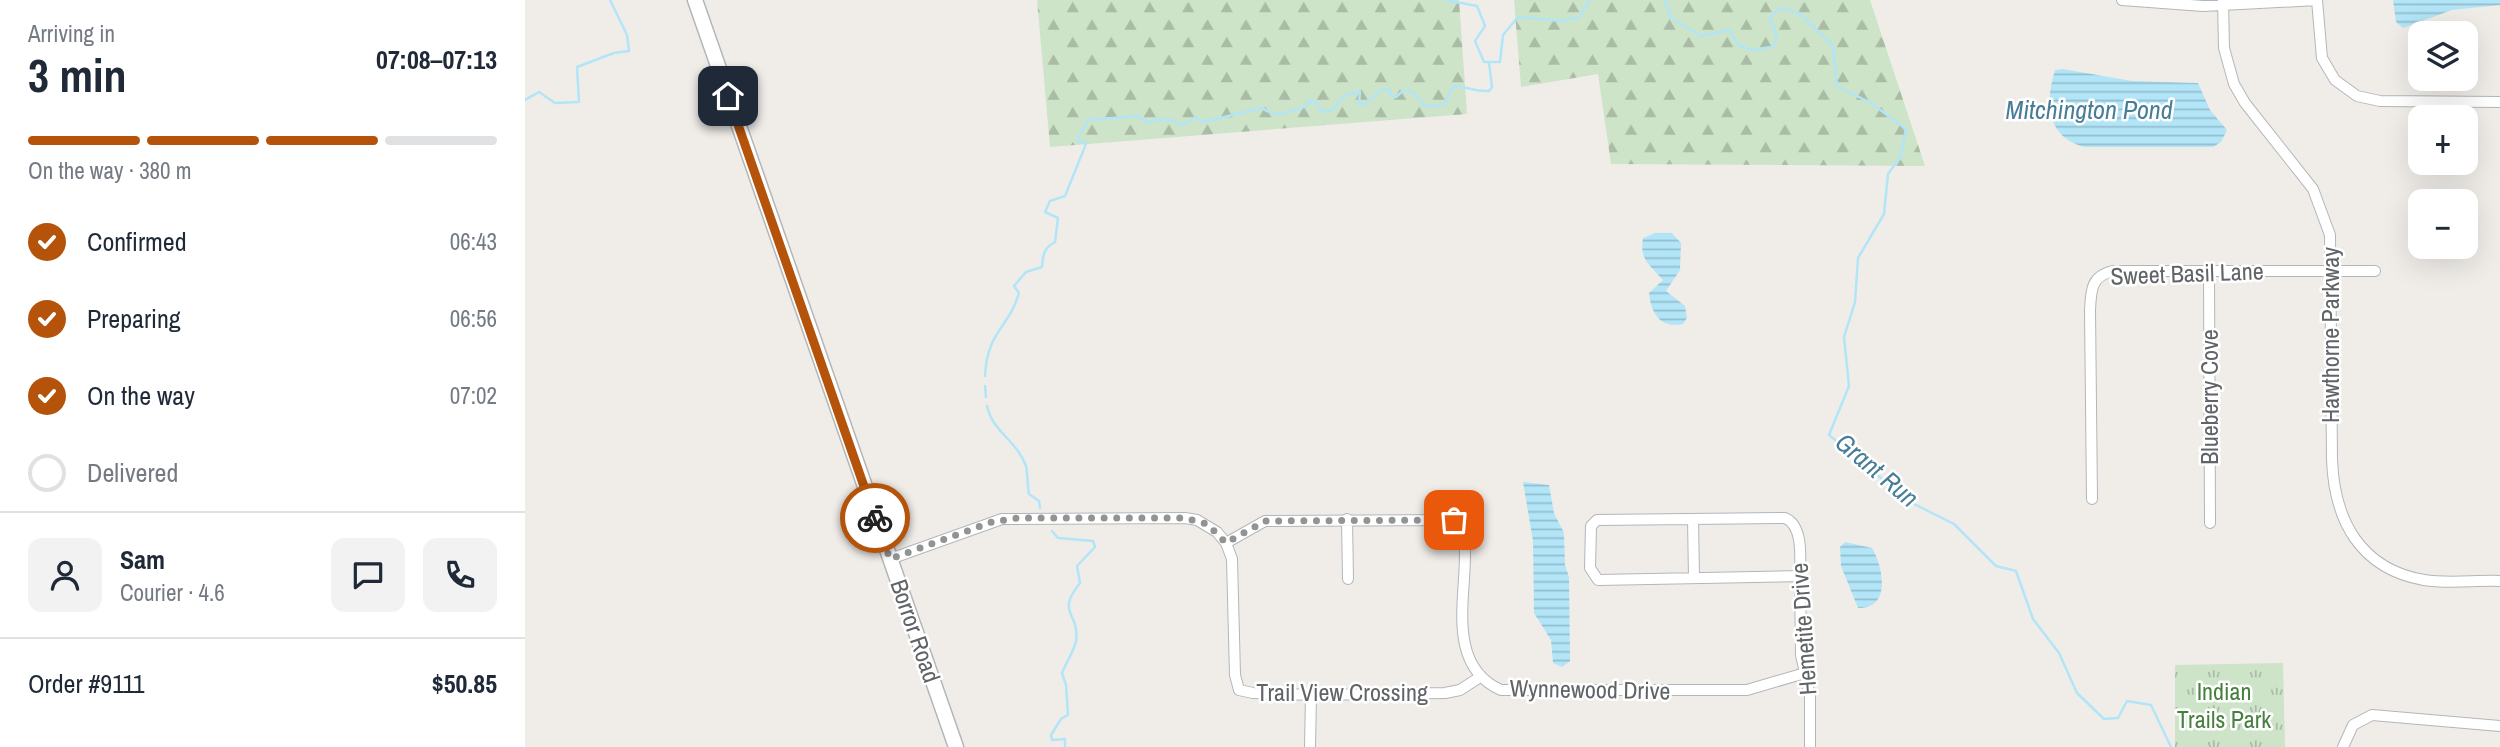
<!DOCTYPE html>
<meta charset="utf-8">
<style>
:root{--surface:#fff;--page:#f2f2f3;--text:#1f2937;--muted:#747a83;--line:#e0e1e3;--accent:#b45309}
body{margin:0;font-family:"Archivo Narrow",sans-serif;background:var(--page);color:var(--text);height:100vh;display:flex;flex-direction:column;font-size:26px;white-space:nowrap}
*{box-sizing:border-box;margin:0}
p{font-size:23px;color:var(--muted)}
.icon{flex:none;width:38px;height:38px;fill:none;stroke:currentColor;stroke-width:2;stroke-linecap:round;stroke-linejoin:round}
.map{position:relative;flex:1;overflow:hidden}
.sheet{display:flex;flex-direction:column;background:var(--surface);width:525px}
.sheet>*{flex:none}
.controls{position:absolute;left:1883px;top:21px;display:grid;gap:14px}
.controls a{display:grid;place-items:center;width:70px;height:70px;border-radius:14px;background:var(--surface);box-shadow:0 7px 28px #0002;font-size:35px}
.pin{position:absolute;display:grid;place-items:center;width:60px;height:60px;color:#fff;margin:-30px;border-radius:14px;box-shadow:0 4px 10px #0006}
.courier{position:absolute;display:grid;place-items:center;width:70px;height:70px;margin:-35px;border:5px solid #b45309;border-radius:50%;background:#fff;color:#222;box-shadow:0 2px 9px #0007}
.summary em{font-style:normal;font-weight:700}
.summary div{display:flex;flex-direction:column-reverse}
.summary{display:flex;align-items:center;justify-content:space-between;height:119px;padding:0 28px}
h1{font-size:46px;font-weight:700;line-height:52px}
.bar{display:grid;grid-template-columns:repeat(4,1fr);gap:10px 7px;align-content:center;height:84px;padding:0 28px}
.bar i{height:9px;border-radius:5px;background:var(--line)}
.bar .on{background:var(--accent)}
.bar p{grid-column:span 4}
.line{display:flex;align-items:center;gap:18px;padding:0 28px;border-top:2px solid var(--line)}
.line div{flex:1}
.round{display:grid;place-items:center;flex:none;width:74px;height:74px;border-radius:14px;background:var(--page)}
ol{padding:0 28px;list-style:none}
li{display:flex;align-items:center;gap:21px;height:77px}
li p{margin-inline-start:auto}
li .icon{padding:7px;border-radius:50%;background:var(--accent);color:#fff;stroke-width:4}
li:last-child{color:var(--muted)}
li i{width:38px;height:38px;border:4px solid var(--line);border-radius:50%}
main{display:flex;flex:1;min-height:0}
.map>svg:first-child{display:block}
.forest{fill:url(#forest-firs)}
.park{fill:url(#park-tufts)}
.water{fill:url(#water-rules)}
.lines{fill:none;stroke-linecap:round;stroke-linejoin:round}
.stream{stroke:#b2e5f7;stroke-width:2.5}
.street-casing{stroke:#b3b6b9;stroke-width:12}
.secondary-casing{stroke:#b3b6b9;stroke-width:17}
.street{stroke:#fff;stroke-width:10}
.secondary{stroke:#fff;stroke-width:14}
.done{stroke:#929494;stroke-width:7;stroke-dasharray:0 12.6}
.route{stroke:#b45309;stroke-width:9}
.labels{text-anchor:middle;stroke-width:5;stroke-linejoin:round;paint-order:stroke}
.street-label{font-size:24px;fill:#606467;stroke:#fff}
.park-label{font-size:24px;fill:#477f3e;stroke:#fff}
.water-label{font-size:26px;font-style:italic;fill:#487d97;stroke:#fff}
</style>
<main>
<section class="sheet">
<div class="summary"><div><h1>3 min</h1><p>Arriving in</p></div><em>07:08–07:13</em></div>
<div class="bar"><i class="on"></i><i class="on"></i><i class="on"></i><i></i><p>On the way · 380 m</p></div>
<ol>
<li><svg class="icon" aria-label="check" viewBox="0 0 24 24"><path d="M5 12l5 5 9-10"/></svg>Confirmed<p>06:43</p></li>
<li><svg class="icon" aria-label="check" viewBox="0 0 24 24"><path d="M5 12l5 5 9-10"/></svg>Preparing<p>06:56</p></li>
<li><svg class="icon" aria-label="check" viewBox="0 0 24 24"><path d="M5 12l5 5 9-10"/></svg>On the way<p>07:02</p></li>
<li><i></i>Delivered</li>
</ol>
<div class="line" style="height:126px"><a class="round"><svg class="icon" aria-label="person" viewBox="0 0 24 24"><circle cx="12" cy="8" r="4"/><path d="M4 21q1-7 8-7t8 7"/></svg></a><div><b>Sam</b><p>Courier · 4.6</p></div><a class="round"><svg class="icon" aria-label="chat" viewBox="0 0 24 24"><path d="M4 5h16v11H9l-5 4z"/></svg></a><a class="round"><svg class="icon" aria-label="phone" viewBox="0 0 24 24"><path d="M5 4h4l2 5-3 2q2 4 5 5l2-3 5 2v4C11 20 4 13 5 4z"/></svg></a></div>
<div class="line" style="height:91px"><div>Order #9111</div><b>$50.85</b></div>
</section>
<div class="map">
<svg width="1975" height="747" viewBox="0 0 1975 747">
<defs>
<pattern id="forest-firs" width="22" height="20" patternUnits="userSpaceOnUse" patternTransform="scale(1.75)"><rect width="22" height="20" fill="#cde4c8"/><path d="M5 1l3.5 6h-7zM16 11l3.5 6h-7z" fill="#aabca6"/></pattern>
<pattern id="park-tufts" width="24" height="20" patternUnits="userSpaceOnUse" patternTransform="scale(1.75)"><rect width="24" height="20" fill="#cde4c8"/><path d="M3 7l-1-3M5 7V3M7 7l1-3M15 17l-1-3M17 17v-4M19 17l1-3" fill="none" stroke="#aabca6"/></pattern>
<pattern id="water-rules" width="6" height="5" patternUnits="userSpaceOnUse" patternTransform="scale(1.75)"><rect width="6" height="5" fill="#b2e5f7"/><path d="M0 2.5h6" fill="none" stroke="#94bdcc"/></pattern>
</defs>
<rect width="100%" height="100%" fill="#f0ede9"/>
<path class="forest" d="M512,0H934L942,114L525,147Z
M989,0H1345L1400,166L1086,164L1073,74L996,87Z"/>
<path class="park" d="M1758,663L1760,747H1650V665Z"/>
<path class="water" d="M1868,0H1975V5L1927,10L1878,28L1871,22Z
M1538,69L1607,81L1673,83L1685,110L1702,130L1696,142L1688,147H1559C1521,136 1520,103 1530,70Z
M1130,233H1147L1156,243L1155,270L1141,291L1160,306L1162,318L1158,324C1135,329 1126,313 1124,293L1138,280C1125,265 1114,260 1118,238Z
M998,482L1024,485L1029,513L1039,533L1040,565L1044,577L1045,661L1037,667L1028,663L1026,640L1009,613L1008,541Z
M1320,542L1347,548C1358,566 1367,609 1333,608L1316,566L1315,547Z"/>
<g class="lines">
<path class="stream" d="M920,0L952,6L960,26L950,41L959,62H975L978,35L993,17L1037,21L1054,17L1065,0
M1140,0L1146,18L1176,36L1205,30L1212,44L1226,50L1247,47L1252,38L1245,17L1255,8L1274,13L1308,46L1312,86L1346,103L1381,129L1376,156L1363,174L1359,214L1333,258L1330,302L1319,337L1324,386L1304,435L1385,502L1429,524L1471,566L1491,571L1508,619L1534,653L1552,693L1579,719L1593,718L1602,701L1626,705L1646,747
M0,100L14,92L30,103L54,102L52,67L89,53L104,51L102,35L85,0
M460,376C462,331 484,328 494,293L489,286L501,272L517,267C518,254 519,248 530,242L533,218L520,212L525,201L540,196L561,144L552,140L563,120L614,116L620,122L644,119L657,125L671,117L678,122L737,108C751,119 766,111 782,106L783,101H790L797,112L808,110C815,99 822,92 835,92L834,104L839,105L857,89L865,90L866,96L871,97L878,91H887L900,106L919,105L928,86C942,86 948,92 964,91L967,87L964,62
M460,386L461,397
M462,406C467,431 493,442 501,466C503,474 502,485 504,494L514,501L515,508
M527,531L533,538L568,541L570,547L552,566L555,583C530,614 555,612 551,641C549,651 541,663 537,673L541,685L543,715L536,719L526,735L527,740L540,739V747"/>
<defs>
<path id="street" d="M1597,0L1678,6L1792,0
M1698,0L1699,48L1709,84L1720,103L1788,189L1805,235L1807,459C1809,520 1835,569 1899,580C1923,584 1951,580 1975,581
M1792,0L1797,58L1810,80L1832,96L1855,101L1975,102
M1684,271L1685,523
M1567,499L1565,310C1566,290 1566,276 1588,271H1850
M822,519L823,579
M1168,519L1169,578
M701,543L740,521L929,520C962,547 903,658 976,690H1222L1280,673
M365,559L477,519L660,518L672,520L692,532L701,543L707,559L710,675L714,690L728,693L786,695L920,693L935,690L955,677
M1275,576L1073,580L1065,568L1066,526L1072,520L1260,518C1279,526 1275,559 1275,576L1276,655L1285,696V747
M785,747L786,695
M1818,747L1828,725L1847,715L1975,726"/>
<path id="secondary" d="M170,0L431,747"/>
</defs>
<use href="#street" class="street-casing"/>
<use href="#secondary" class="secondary-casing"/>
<use href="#street" class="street"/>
<use href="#secondary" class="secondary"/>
</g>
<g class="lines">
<path class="done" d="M350,518L365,559L467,522L492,518H660L682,524L701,543L740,521L929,520"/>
<path class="route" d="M203,96L350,518"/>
</g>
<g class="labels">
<g class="street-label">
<text transform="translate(1662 274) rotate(-2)" y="8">Sweet Basil Lane</text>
<text transform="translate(1806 335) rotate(-90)" y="8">Hawthorne Parkway</text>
<text transform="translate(1685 397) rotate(-90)" y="8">Blueberry Cove</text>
<text transform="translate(1279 629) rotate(-94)" y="8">Hemetite Drive</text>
<text transform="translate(390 631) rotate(71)" y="8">Borror Road</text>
<text transform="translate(1065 690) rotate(1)" y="8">Wynnewood Drive</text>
<text x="817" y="701">Trail View Crossing</text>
</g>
<g class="park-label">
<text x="1699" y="700">Indian<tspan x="1699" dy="28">Trails Park</tspan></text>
</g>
<g class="water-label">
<text x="1564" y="119">Mitchington Pond</text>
<text transform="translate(1352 470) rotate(40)" y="9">Grant Run</text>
</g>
</g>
</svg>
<div class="controls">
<a><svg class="icon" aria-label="layers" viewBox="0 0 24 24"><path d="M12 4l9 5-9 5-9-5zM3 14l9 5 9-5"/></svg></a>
<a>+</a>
<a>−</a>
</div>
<div class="pin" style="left:929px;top:520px;background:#ea580c"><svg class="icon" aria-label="bag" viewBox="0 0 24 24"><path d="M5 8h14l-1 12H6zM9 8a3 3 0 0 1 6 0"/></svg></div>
<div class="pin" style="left:203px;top:96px;background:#1f2937"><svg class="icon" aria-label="home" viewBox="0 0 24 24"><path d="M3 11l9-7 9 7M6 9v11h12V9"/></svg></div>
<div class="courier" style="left:350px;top:518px"><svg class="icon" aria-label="bike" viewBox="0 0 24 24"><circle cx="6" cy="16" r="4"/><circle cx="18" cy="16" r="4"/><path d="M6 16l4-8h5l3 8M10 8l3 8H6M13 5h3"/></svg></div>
</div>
</main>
